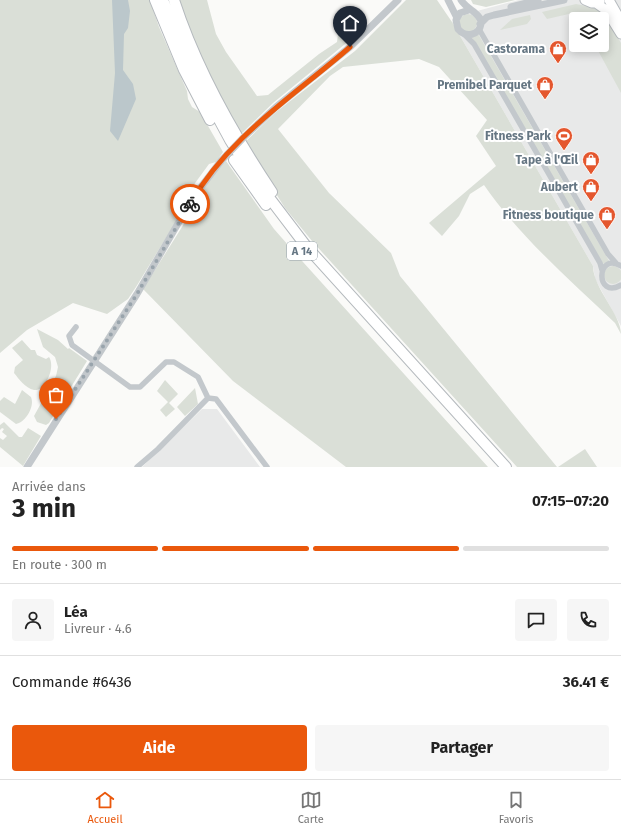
<!DOCTYPE html>
<html lang="fr">
<meta charset="utf-8">
<style>
:root{--surface:#fff;--page:#f6f6f6;--text:#222;--muted:#767676;--line:#e0e0e0;--accent:#ea580c}
body{margin:0;font-family:"Fira Sans",sans-serif;background:var(--page);color:var(--text);height:100vh;display:flex;flex-direction:column;font-size:15px;white-space:nowrap}
*{box-sizing:border-box;margin:0}
p{font-size:13px;color:var(--muted)}
.icon{flex:none;width:22px;height:22px;fill:none;stroke:currentColor;stroke-width:2;stroke-linecap:round;stroke-linejoin:round}
.map{position:relative;height:467px;overflow:hidden}
.details{display:flex;flex-direction:column;background:var(--surface);flex:1}
.details>*{flex:none}
.controls{position:absolute;left:569px;top:12px;display:grid;gap:8px}
.controls a{display:grid;place-items:center;width:40px;height:40px;border-radius:4px;background:var(--surface);box-shadow:0 2px 10px #0003;font-size:20px}
.pin{position:absolute;display:grid;place-items:center;width:34px;height:34px;color:#fff;margin:-41px -17px;border-radius:50% 50% 50% 0;rotate:-45deg;box-shadow:0 0 4px #0007}
.pin .icon{rotate:45deg}
.courier{position:absolute;display:grid;place-items:center;width:40px;height:40px;margin:-20px;border:3px solid #ea580c;border-radius:50%;background:#fff;color:#222;box-shadow:0 1px 5px #0007}
.overview em{font-style:normal;font-weight:700}
.overview div{display:flex;flex-direction:column-reverse}
.overview{display:flex;align-items:center;justify-content:space-between;height:68px;padding:0 12px}
h1{font-size:26px;font-weight:700;line-height:30px}
.bar{display:grid;grid-template-columns:repeat(4,1fr);gap:6px 4px;align-content:center;height:48px;padding:0 12px}
.bar i{height:5px;border-radius:3px;background:var(--line)}
.bar .selected{background:var(--accent)}
.bar p{grid-column:span 4}
.line{display:flex;align-items:center;gap:10px;padding:0 12px;border-top:1px solid var(--line)}
.line div{flex:1}
.round{display:grid;place-items:center;flex:none;width:42px;height:42px;border-radius:4px;background:var(--page)}
.cta{display:flex;gap:8px;margin-top:auto;padding:8px 12px}
.cta a{flex:1;height:46px;border-radius:4px;background:var(--accent);color:#fff;font-size:16px;font-weight:700;line-height:46px;text-align:center}
.cta a+a{background:var(--page);color:var(--text)}
.tabs{display:flex;justify-content:space-around;align-items:center;height:56px;border-top:1px solid var(--line);background:var(--surface);font-size:11px;color:var(--muted)}
.tabs a{display:grid;justify-items:center;gap:2px}
.tabs .selected{color:var(--accent)}
.map>svg:first-child{display:block}
.built{fill:#e8e9e9;fill-rule:evenodd}
.green{fill:#dadfd7}
.water{fill:#bbc7cb}
.lines{fill:none;stroke-linecap:round;stroke-linejoin:round}
.primary-casing{stroke:#b5babe;stroke-width:11}
.motorway-casing{stroke:#b4b9bd;stroke-width:12}
.minor{stroke:#c3c8cc;stroke-width:5.5}
.tertiary{stroke:#c3c8cc;stroke-width:7}
.primary{stroke:#fff;stroke-width:9}
.motorway{stroke:#fff;stroke-width:10}
.tertiary-bridge{stroke:#c3c8cc;stroke-width:7}
.done{stroke:#99a4ac;stroke-width:4;stroke-dasharray:0 7.2}
.route{stroke:#ea580c;stroke-width:5}
.labels{text-anchor:middle;stroke-width:4;stroke-linejoin:round;paint-order:stroke}
.shield{fill:#fff;stroke:#939fa8;stroke-width:1}
.shield-label{font-size:11px;font-weight:bold;fill:#657683}
.poi-label{font-size:12px;font-weight:bold;fill:#657683;stroke:#fff;text-anchor:end}
</style>
<div class="map">
<svg width="621" height="467" viewBox="0 0 621 467">
<rect width="100%" height="100%" fill="#fafaf8"/>
<path class="built" d="M519,0H621V326L595,279L593,266L452,22L477,11ZM576,19H602V45H576Z
M202,409H217L260,467H142Z"/>
<path class="green" d="M0,0H150L159,27L187,91L188,99L192,107L200,112L223,152L216,162L209,164L190,190L175,223L136,287L128,299L107,314L73,303L27,330L0,353Z
M177,0H207L216,34L226,52L257,96L268,95L319,54L337,42L338,34L356,35L273,103L239,136L224,109Z
M406,0H437L452,22L593,266C593,288 621,314 621,334L615,323C569,279 521,238 484,185L470,194L459,216L442,236L429,223L496,166L476,136L487,120L439,67L419,59L343,67L330,76L278,129L329,193L391,253L400,276L557,467H517L312,241L285,208L244,143L276,112L355,51Z
M471,0H515L486,7L473,4Z
M576,4L592,7L599,11L607,19L621,43V93L595,45H602V19H580L576,14L573,13L547,19L542,12Z
M459 23a9 9 0 1 1 18 0a9 9 0 1 1-18 0Z
M530,15L531,19L527,24L500,30L512,19Z
M477,32L609,261L603,264L471,36Z
M226,161L274,229L303,262L488,467H346L233,381L143,289L182,227L210,178Z
M604 275a9 9 0 1 1 18 0a9 9 0 1 1-18 0Z
M37,329L58,340L68,349L69,348L87,361L49,423L46,425L37,422L34,416L56,376L58,367L55,357L43,347Z
M22,340L31,350H35L37,355L46,359L49,357C56,367 45,392 34,390C25,388 19,379 14,373L15,367L23,360L12,348Z
M165,380L178,394L169,403L175,409L166,417L160,410L168,402L157,391Z
M195,388L198,404L185,416L177,407Z
M22,390L31,397C35,406 26,422 16,424L0,412V401L4,397L15,404Z
M4,422L19,437H22L28,428L41,436L23,466L0,447V438L3,440L7,436L2,432L4,429L2,428L0,430V425Z
M585,449L597,467H558Z"/>
<path class="water" d="M112,0H128L130,11L128,28L124,34L123,70L133,84L136,99L118,141L110,131L115,73Z"/>
<g class="lines">
<defs>
<path id="primary" d="M585,0L592,3L600,2
M609,0L621,21
M596,3L606,10L621,34"/>
<path id="motorway" d="M155,0L184,70L210,120
M163,0L190,66L230,140L252,175L306,246L506,467
M174,0C196,68 232,132 272,192
M234,160L266,205"/>
</defs>
<use href="#primary" class="primary-casing"/>
<use href="#motorway" class="motorway-casing"/>
<path class="minor" d="M479,29L608,254L616,263
M464,34L474,44L600,263L602,270
M621,266C596,251 595,300 621,285
M76,327L69,336L72,345L130,387H140L166,362H174L198,377L208,398
M208,398L216,399L267,467
M137,467L158,449L208,398"/>
<path class="tertiary" d="M448,0L457,18
M461,0C467,10 481,13 481,23C480,36 465,38 458,29L456,20L460,13L469,10
M511,7L538,0
M480,24L487,17L494,15L564,0
M243,138L276,107L350,47L398,0
M27,467L137,294L194,196L221,161"/>
<use href="#primary" class="primary"/>
<use href="#motorway" class="motorway"/>
<path class="tertiary-bridge" d="M221,161L243,138"/>
</g>
<g class="lines">
<path class="done" d="M56,419L137,294L190,204"/>
<path class="route" d="M190,204C228,137 294,96 350,47"/>
</g>
<defs>
<symbol id="shop-pin" viewBox="-11 -11 22 30"><path d="M0 17L-7.5 6A9.5 9.5 0 1 1 7.5 6Z" fill="#e4572e" stroke="#fff"/><path d="M-5-2.5h2.3a2.7 3.5 0 0 1 5.4 0H5L5.5 6h-11ZM-1.5-2.5h3a1.5 2.3 0 0 0-3 0Z" fill="#fff"/></symbol>
<symbol id="stadium-pin" viewBox="-11 -11 22 30"><path d="M0 17L-7.5 6A9.5 9.5 0 1 1 7.5 6Z" fill="#e4572e" stroke="#fff"/><path d="M0-5a6.5 5 0 1 0 0 10a6.5 5 0 1 0 0-10ZM-3.5-1.8h7v3.6h-7Z" fill="#fff"/></symbol>
</defs>
<g fill-rule="evenodd">
<use href="#shop-pin" x="548" y="39" width="20" height="27"/>
<use href="#shop-pin" x="535" y="75" width="20" height="27"/>
<use href="#stadium-pin" x="554" y="126" width="20" height="27"/>
<use href="#shop-pin" x="581" y="150" width="20" height="27"/>
<use href="#shop-pin" x="581" y="177" width="20" height="27"/>
<use href="#shop-pin" x="597" y="205" width="20" height="27"/>
</g>
<g class="labels">
<rect class="shield" x="287" y="242" width="30" height="18" rx="3"/>
<g class="shield-label">
<text x="302" y="255">A 14</text>
</g>
<g class="poi-label">
<text x="545" y="53">Castorama</text>
<text x="532" y="89">Premibel Parquet</text>
<text x="551" y="140">Fitness Park</text>
<text x="578" y="164">Tape à l'Œil</text>
<text x="578" y="191">Aubert</text>
<text x="594" y="219">Fitness boutique</text>
</g>
</g>
</svg>
<div class="controls">
<a><svg class="icon" aria-label="layers" viewBox="0 0 24 24"><path d="M12 4l9 5-9 5-9-5zM3 14l9 5 9-5"/></svg></a>
</div>
<div class="pin" style="left:56px;top:419px;background:#ea580c"><svg class="icon" aria-label="bag" viewBox="0 0 24 24"><path d="M5 8h14l-1 12H6zM9 8a3 3 0 0 1 6 0"/></svg></div>
<div class="pin" style="left:350px;top:47px;background:#1f2937"><svg class="icon" aria-label="home" viewBox="0 0 24 24"><path d="M3 11l9-7 9 7M6 9v11h12V9"/></svg></div>
<div class="courier" style="left:190px;top:204px"><svg class="icon" aria-label="bike" viewBox="0 0 24 24"><circle cx="6" cy="16" r="4"/><circle cx="18" cy="16" r="4"/><path d="M6 16l4-8h5l3 8M10 8l3 8H6M13 5h3"/></svg></div>
</div>
<section class="details">
<div class="overview"><div><h1>3 min</h1><p>Arrivée dans</p></div><em>07:15–07:20</em></div>
<div class="bar"><i class="selected"></i><i class="selected"></i><i class="selected"></i><i></i><p>En route · 300 m</p></div>
<div class="line" style="height:72px"><a class="round"><svg class="icon" aria-label="person" viewBox="0 0 24 24"><circle cx="12" cy="8" r="4"/><path d="M4 21q1-7 8-7t8 7"/></svg></a><div><b>Léa</b><p>Livreur · 4.6</p></div><a class="round"><svg class="icon" aria-label="chat" viewBox="0 0 24 24"><path d="M4 5h16v11H9l-5 4z"/></svg></a><a class="round"><svg class="icon" aria-label="phone" viewBox="0 0 24 24"><path d="M5 4h4l2 5-3 2q2 4 5 5l2-3 5 2v4C11 20 4 13 5 4z"/></svg></a></div>
<div class="line" style="height:52px"><div>Commande #6436</div><b>36.41 €</b></div>
<div class="cta"><a>Aide</a><a>Partager</a></div>
</section>
<nav class="tabs">
<a class="selected"><svg class="icon" aria-label="home" viewBox="0 0 24 24"><path d="M3 11l9-7 9 7M6 9v11h12V9"/></svg>Accueil</a>
<a><svg class="icon" aria-label="map" viewBox="0 0 24 24"><path d="M3 6l6-2 6 2 6-2v14l-6 2-6-2-6 2zM9 4v14M15 6v14"/></svg>Carte</a>
<a><svg class="icon" aria-label="saved" viewBox="0 0 24 24"><path d="M7 4h10v16l-5-4-5 4z"/></svg>Favoris</a>
</nav>
